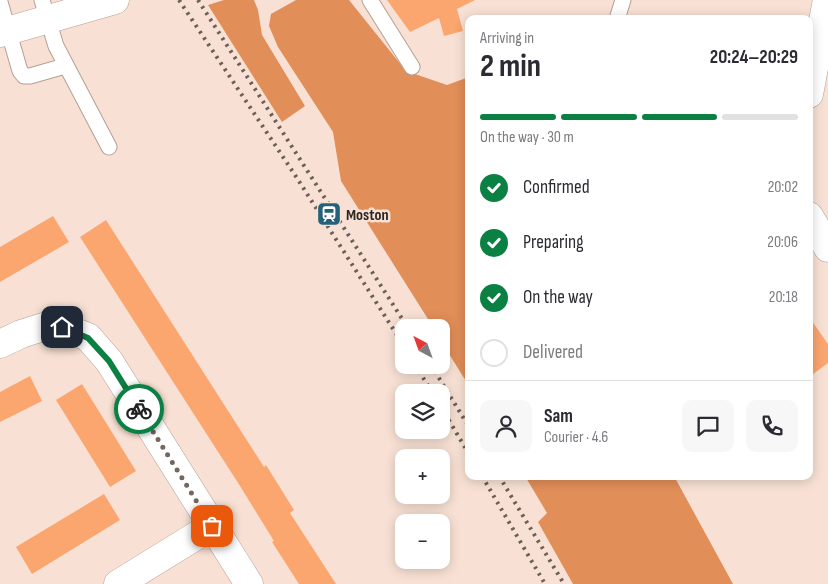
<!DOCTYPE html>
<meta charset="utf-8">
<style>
:root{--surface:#fff;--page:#f7f7f7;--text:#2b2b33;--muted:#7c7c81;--line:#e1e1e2;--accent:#0b8043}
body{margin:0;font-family:"Sofia Sans Condensed",sans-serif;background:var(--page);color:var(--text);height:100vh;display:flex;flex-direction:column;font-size:19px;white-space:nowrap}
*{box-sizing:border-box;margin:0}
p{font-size:16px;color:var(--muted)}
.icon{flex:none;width:28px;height:28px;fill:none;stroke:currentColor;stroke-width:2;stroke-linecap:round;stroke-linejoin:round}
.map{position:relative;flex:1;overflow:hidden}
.drawer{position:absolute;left:465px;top:15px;width:348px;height:465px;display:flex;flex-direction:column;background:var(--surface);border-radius:10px;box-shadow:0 2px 12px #0003}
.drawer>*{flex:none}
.needle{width:32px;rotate:319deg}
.controls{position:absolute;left:395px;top:319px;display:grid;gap:10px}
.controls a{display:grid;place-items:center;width:55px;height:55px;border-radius:10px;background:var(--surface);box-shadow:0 2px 12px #0003;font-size:25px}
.pin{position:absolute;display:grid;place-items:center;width:42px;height:42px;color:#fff;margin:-21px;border-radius:10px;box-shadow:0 2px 8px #0006}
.courier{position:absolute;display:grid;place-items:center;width:50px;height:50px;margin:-25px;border:4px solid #0b8043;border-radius:50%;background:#fff;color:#222;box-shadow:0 1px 6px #0007}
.head em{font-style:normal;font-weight:700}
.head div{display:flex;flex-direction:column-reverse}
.head{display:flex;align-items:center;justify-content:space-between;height:85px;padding:0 15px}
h1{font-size:32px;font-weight:700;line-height:38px}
.bar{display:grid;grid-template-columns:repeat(4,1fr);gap:8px 5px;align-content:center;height:60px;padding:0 15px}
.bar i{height:6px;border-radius:4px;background:var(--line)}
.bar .selected{background:var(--accent)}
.bar p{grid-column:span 4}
.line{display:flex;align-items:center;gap:12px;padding:0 15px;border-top:1px solid var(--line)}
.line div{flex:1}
.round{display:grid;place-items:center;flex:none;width:52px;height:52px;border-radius:10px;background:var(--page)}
ol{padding:0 15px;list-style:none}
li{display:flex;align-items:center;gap:15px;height:55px}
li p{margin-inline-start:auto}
li .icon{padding:5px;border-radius:50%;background:var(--accent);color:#fff;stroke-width:4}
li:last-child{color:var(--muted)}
li i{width:28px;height:28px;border:2px solid var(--line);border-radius:50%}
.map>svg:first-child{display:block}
.forest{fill:#e28e58}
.building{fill:#fba56f}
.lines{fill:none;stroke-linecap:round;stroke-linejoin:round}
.service-casing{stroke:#b59f92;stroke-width:17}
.minor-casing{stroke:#b59f92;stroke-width:29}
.primary-casing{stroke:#b59f92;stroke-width:29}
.service{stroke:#fff;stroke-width:15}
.minor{stroke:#fff;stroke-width:28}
.primary{stroke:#fff;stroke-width:28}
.rail{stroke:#6b5f57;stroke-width:4;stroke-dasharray:2.5 5;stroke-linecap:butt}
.done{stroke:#74675f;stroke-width:5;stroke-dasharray:0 9}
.route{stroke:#0b8043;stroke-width:6}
.labels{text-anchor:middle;stroke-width:5;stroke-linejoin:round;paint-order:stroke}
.poi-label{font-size:16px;font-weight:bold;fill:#2d2520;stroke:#f8e1d4;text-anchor:start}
</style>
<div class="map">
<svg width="828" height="584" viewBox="0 0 828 584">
<rect width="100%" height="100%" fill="#f8e1d4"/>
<path class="forest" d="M224,0H254L258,10L262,35L305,106L282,122L208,5Z
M296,0H349L406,71L447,85L469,77V386L441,341V328L433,327L341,181L333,132L278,47L269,26L271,14Z
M525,476H674L733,584H573L538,522L547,513Z"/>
<path class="building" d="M387,0H475L457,9L463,31L444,36L439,18L410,32Z
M53,216L69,242L0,282V247Z
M106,220L264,467L266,465L294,510L290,513L336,584H299L272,542L274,541L240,486L80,237Z
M809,317L828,344V363L809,377Z
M30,376L42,401L0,422V392Z
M82,384L136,471L110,487L56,400Z
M104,494L120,520L32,574L16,547Z"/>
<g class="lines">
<defs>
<path id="service" d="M42,0L56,46L109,147
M370,0L412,67
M0,2L20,71L24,76H30L65,66
M617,19L623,0"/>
<path id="minor" d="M809,94L827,0
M809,216L828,248
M0,344L21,334L43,327H62L88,337L109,361L249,584
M118,584L212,526"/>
<path id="primary" d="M0,33L115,0"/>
</defs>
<use href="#service" class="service-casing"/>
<use href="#minor" class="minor-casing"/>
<use href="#primary" class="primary-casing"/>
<use href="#service" class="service"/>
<use href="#minor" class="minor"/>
<use href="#primary" class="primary"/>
<path class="rail" d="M179,0L295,175L404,346
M198,0L408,328
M415,365L432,392
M431,365L469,427
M441,407L469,454
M482,476L545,584
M499,476L564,584"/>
</g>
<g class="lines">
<path class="done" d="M139,409L212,526"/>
<path class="route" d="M62,327L88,338L109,361L139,409"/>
</g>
<defs>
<symbol id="station-square" viewBox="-11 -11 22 22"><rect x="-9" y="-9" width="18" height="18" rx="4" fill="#236278" stroke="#f8e1d4"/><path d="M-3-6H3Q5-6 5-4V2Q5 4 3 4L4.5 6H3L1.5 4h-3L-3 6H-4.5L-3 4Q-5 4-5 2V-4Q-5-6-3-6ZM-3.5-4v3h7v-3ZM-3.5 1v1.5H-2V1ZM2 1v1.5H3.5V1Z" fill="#fff"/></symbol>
</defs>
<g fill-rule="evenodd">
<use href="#station-square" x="315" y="200" width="28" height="28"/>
</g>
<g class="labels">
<g class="poi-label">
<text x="346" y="220">Moston</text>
</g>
</g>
</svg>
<div class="controls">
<a><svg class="needle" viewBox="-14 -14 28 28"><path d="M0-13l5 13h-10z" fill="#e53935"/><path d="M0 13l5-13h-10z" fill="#7c7c81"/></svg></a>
<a><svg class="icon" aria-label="layers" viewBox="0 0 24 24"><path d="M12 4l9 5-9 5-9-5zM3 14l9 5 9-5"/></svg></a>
<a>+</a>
<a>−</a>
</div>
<div class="pin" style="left:212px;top:526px;background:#ea580c"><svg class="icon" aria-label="bag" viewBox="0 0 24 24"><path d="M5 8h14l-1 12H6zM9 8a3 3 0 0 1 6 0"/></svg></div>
<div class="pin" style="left:62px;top:327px;background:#1f2937"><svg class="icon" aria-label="home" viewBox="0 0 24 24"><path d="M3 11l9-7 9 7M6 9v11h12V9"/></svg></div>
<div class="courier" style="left:139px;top:409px"><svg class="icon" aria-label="bike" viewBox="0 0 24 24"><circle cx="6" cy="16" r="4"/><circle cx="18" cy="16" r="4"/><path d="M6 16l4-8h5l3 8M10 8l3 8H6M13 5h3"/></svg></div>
<section class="drawer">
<div class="head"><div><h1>2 min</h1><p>Arriving in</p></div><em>20:24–20:29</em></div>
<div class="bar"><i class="selected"></i><i class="selected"></i><i class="selected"></i><i></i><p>On the way · 30 m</p></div>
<ol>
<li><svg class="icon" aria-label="check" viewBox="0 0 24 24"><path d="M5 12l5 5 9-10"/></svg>Confirmed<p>20:02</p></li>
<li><svg class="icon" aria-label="check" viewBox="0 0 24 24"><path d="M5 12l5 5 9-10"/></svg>Preparing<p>20:06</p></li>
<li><svg class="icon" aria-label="check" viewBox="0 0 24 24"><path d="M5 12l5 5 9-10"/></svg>On the way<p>20:18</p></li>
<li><i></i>Delivered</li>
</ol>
<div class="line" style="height:90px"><a class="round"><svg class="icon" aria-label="person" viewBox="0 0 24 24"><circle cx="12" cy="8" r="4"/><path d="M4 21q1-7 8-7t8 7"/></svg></a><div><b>Sam</b><p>Courier · 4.6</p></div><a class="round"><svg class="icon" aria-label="chat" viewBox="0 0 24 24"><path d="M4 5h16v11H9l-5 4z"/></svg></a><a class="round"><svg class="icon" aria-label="phone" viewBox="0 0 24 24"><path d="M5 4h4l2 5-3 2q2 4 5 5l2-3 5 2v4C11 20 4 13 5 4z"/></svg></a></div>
</section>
</div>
